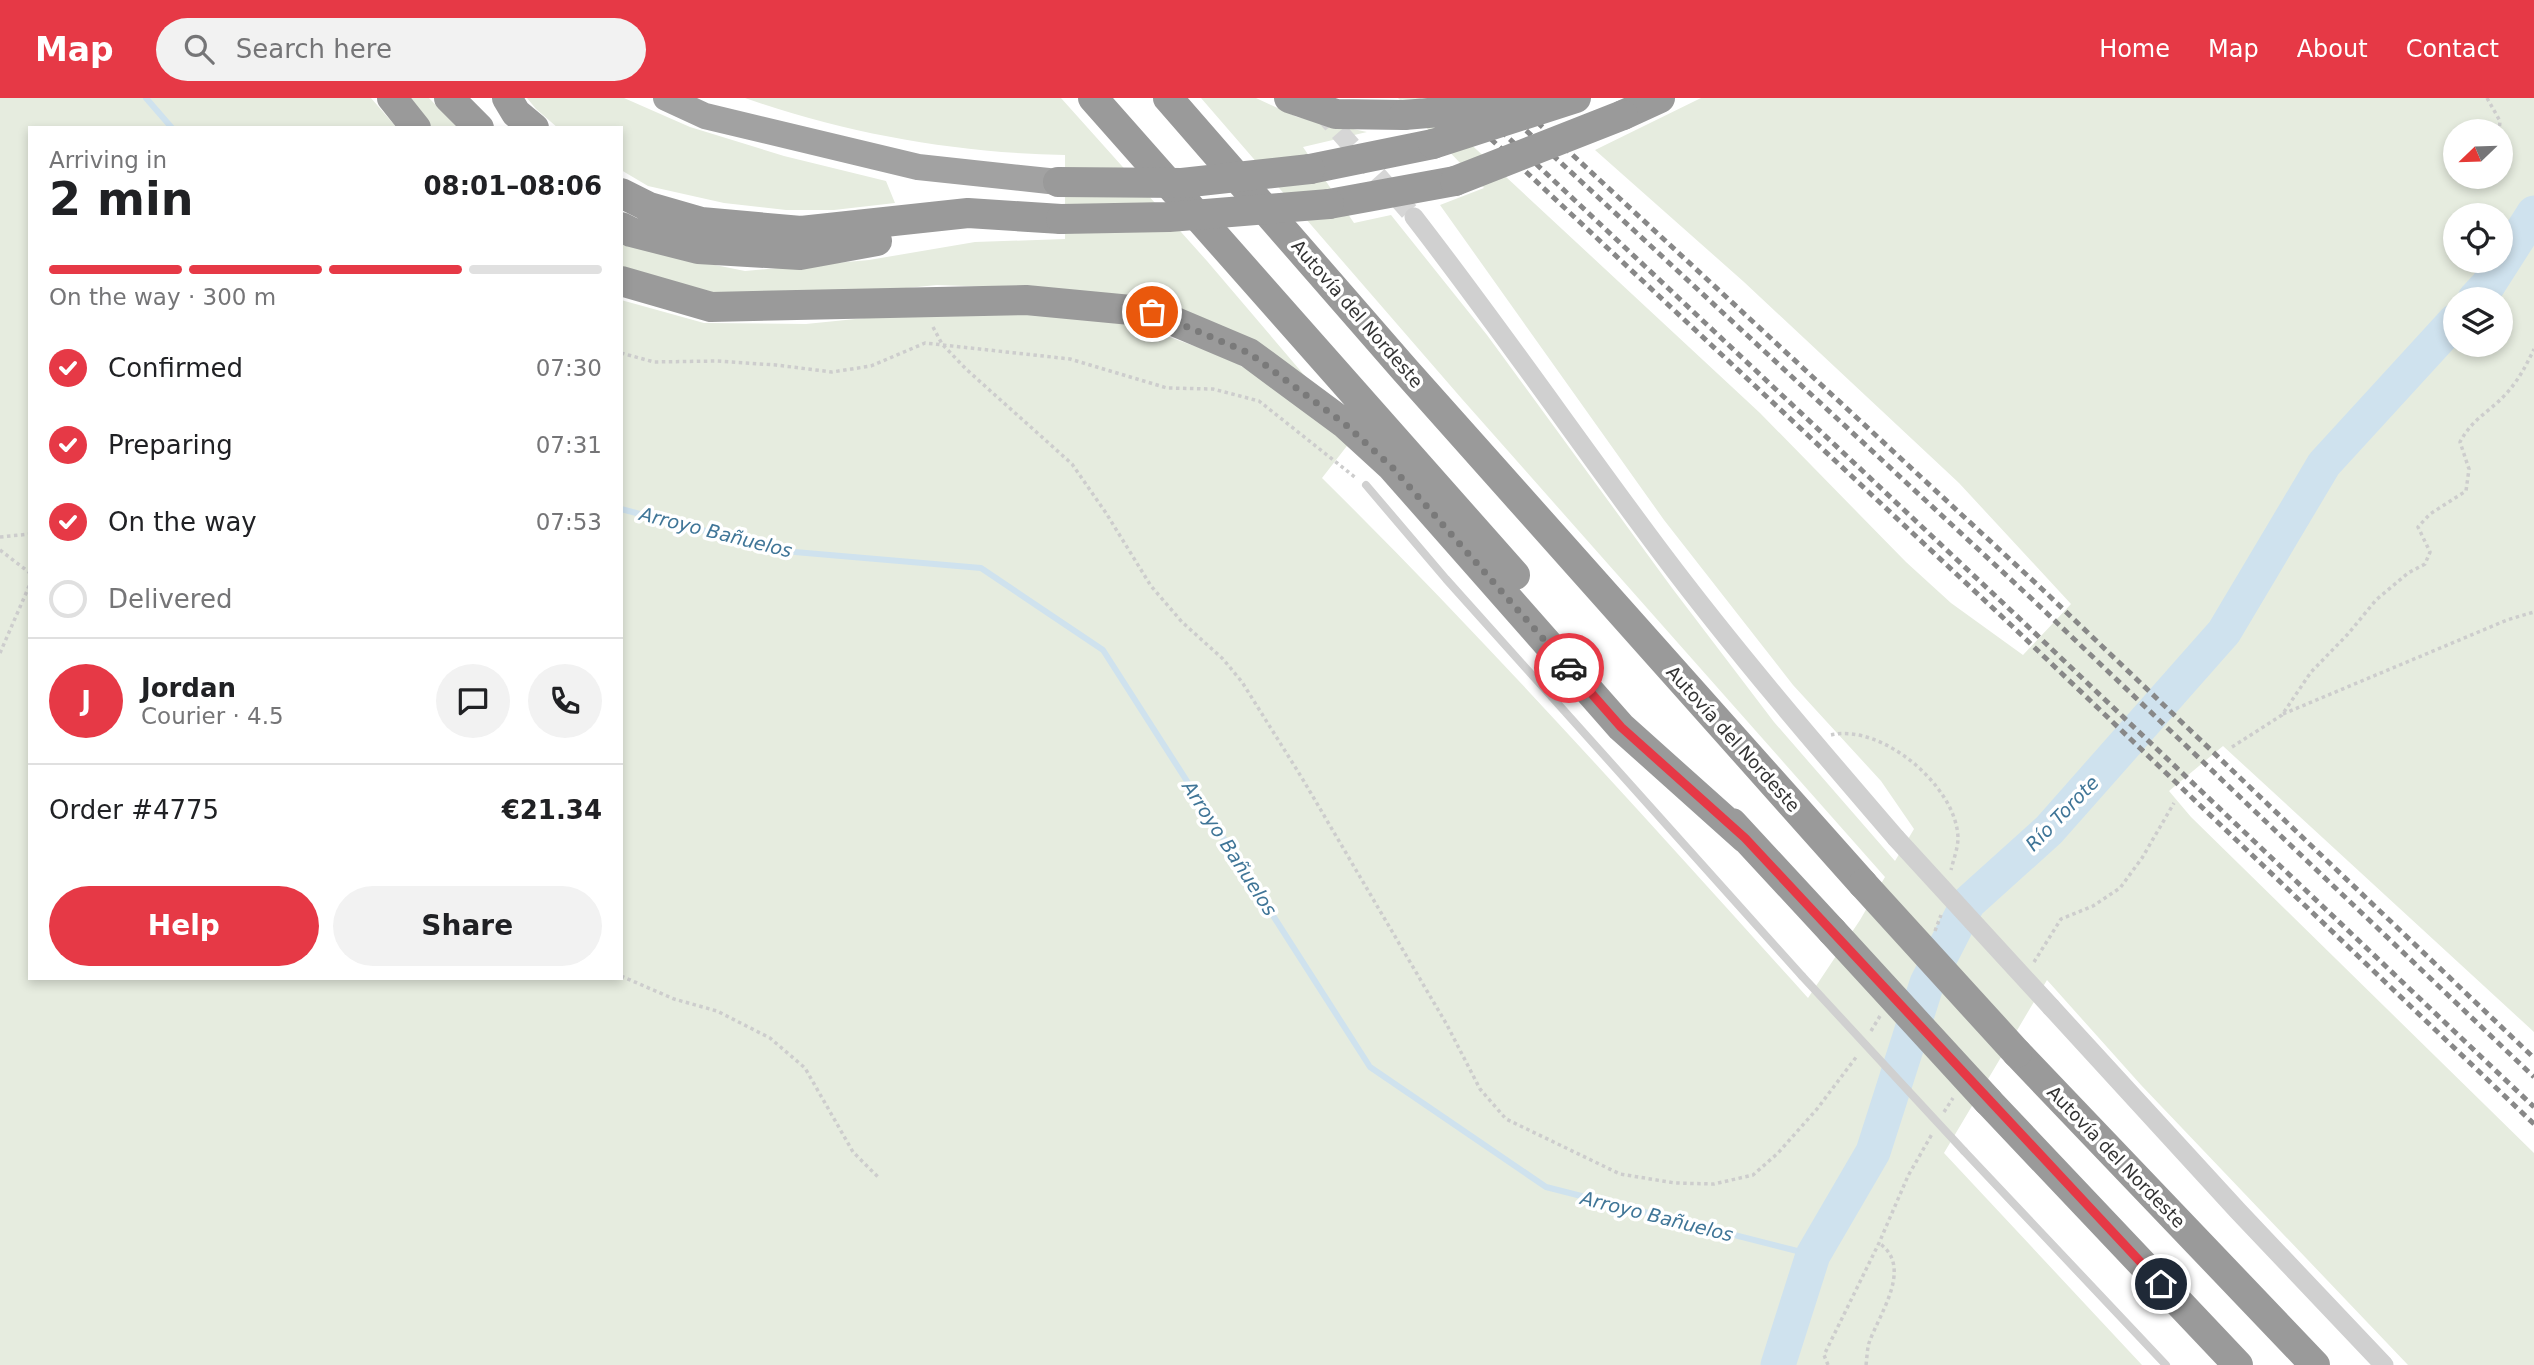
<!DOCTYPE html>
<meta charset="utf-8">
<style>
:root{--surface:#fff;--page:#f2f2f2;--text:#202124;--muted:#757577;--line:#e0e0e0;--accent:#e63946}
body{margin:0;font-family:"DejaVu Sans",sans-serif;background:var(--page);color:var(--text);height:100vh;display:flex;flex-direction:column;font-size:26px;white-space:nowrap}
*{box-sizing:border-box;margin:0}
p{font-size:23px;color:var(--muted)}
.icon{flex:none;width:38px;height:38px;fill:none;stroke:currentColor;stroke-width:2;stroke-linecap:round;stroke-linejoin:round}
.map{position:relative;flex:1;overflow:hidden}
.sheet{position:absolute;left:28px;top:28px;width:595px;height:854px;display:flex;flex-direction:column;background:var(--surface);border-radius:0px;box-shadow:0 4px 10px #0003}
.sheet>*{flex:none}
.needle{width:46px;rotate:247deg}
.buttons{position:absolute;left:2443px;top:21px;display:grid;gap:14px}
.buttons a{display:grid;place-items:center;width:70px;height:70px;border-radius:50%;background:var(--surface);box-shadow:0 4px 10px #0003;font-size:35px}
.pin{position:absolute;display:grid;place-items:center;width:60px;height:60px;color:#fff;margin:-30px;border:4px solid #fff;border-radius:50%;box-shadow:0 2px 7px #0007}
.courier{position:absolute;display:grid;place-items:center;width:70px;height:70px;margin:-35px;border:5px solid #e63946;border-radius:50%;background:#fff;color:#222;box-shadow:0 2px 9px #0007}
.summary em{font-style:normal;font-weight:800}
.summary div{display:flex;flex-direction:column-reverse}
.summary{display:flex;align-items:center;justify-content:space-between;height:119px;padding:0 21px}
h1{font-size:46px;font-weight:800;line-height:52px}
.bar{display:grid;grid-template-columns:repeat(4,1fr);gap:10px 7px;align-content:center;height:84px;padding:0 21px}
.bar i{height:9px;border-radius:5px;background:var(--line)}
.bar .active{background:var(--accent)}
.bar p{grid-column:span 4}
.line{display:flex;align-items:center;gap:18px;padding:0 21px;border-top:2px solid var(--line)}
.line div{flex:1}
.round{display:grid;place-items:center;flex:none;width:74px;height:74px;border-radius:37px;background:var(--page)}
ol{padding:0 21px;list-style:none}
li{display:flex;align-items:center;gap:21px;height:77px}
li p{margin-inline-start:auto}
li .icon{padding:7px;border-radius:50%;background:var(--accent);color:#fff;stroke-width:4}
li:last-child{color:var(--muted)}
li i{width:38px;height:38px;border:4px solid var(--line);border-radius:50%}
.button{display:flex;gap:14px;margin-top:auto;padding:14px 21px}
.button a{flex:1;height:80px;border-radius:42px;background:var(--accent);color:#fff;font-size:28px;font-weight:800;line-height:80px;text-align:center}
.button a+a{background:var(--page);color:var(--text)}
header{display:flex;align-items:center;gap:42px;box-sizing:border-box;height:98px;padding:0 35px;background:var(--accent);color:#fff}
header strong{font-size:33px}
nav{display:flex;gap:38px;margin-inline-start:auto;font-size:24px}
.search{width:490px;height:63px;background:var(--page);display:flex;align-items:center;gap:18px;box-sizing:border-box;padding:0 24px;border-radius:38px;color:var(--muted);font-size:26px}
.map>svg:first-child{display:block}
.green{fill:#e6ecdf;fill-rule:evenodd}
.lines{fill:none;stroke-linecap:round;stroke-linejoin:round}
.stream{stroke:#cfe2ee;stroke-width:6}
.river{stroke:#cfe2ee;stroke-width:35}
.tertiary-tunnel{stroke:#d6d6d6;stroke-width:19;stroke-dasharray:19 10;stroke-linecap:butt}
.path{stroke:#cdcdcd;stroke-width:3.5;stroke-dasharray:3.5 3.5;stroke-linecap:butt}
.service{stroke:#d0d0d0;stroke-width:8}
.tertiary{stroke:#d0d0d0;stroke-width:19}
.trunk{stroke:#a2a2a2;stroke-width:26}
.motorway{stroke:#9a9a9a;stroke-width:30}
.rail{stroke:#888;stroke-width:5;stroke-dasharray:7 5;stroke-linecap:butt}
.service-bridge{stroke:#d0d0d0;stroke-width:8}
.tertiary-bridge{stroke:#d0d0d0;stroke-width:19}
.motorway-bridge{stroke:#9a9a9a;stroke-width:30}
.done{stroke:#7a7a7a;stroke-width:7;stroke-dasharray:0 12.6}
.route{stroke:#e63946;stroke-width:9}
.labels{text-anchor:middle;stroke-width:7;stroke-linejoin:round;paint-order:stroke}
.street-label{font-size:18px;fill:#333;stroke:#fff}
.water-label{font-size:19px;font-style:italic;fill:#3f7597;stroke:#fff}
</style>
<header>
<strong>Map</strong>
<div class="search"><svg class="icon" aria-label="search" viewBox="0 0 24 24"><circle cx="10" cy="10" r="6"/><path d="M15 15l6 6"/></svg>Search here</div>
<nav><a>Home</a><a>Map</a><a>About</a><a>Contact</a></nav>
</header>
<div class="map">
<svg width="2534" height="1267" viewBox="0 0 2534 1267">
<rect width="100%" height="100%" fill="#fff"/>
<path class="green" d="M0,0H371L397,30H30V880H621V202L704,225L806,226L954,211L1111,218L1225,259L1295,298L1350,344L1322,380C1491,547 1649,724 1808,900L1860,822L1885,779L1462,301L1201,0H1256L1297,19L1367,34L1303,49L1354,125L1391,117L1487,237L1672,490L1774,624L1895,763L1914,731L1881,683L1793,587L1664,422L1440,107L1484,90L1398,0H1421L1760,315L1906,464L1951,505L2023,557L2071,506L1959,385L1744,184L1595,52L1701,0H2534V934L2223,648L2169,693L2191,719L2534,1055V1267H2408L2141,987L2047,882L1944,1055L2142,1267H0ZM2455,33H2501V79H2455ZM2455,117H2501V163H2455ZM2455,201H2501V247H2455Z
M405,0H429L458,30H431Z
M527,0H624L690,29L784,58L886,83L895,105L834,112H786L724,105L648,88L621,72V30H558L536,11Z
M745,0H1061L1207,163L1310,284L1054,191L937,187L805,200L719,198L621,175V141L665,157L745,173L869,162L975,144L1065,141V57C956,55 848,36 745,0Z"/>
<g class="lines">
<path class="stream" d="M146,0L172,30
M621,411L783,453L981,470L1103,552L1370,969L1546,1089L1813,1157"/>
<path class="river" d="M2475,201L2488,187L2534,115
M1778,1267L1813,1157L1873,1054L1927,885L1968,805L2049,732L2224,534L2324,366L2455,223"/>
<path class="tertiary-tunnel" d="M1320,12L1414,119"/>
<path class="path" d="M2487,0L2500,23L2499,33
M933,229L942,246L966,271L1072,366L1106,415L1151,488L1182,524L1223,561L1242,584L1302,680L1447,927L1480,991L1506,1021L1620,1076L1675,1085L1714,1086L1753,1077L1778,1055L1817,1011L1857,958
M621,255L654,264L716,263L776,267L832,274L871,268L925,245L1070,261L1167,290L1213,291L1259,303L1356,380
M0,439L30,436
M0,452L30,475
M0,555L30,486
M2283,616L2507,522L2534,514
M1831,637C1882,625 1957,689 1958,740C1958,750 1953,763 1951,772
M2232,649L2282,617L2311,574L2348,536L2376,502L2408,475L2425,466L2430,454L2418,429L2430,416L2466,393L2469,371L2460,344C2473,320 2488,315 2505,297C2518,283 2526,268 2534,251
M1935,833L1941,817
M2034,864L2061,821L2093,808L2120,790L2142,760L2174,705
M621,878L674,901L717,913L770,940L805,970L853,1054L879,1080
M1871,933L1880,918
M1944,1014L1953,1000
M1828,1267L1824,1257L1879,1145L1908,1078L1932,1036
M1866,1267C1867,1260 1867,1252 1869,1245C1879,1216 1914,1169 1879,1145"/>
<path class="service" d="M1366,387L1446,481L1802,878
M1964,1053L2166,1267"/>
<path class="tertiary" d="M1414,119C1500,230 1579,345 1663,457C1736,554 1816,647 1896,740
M2051,909L2238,1113L2384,1267"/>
<path class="trunk" d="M666,0L705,18L918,69L1058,84"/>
<path class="motorway" d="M392,0L416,30
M449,0L479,30
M507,0L516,15L534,30
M1093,0L1515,477
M1168,0L1405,272L1863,786
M1289,0L1336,16L1404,17
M1623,17L1660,0
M1310,71L1433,46
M621,95L649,109L701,124L801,133L968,115L1061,121
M1329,106L1455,83
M621,129L631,134L698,151L800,157L877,143
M621,183L711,209L1026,202L1152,214L1249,255L1345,326L1392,369L1621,629L1745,740
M1732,725L1832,833
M2017,955L2315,1267
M1988,1003L2238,1267"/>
<path class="rail" d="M1447,0L2012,528L2534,1026
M1466,0L2020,521L2534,1009
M1491,0L2032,501L2534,979
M1511,0L2042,491L2534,960"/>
<path class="service-bridge" d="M1802,878L1964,1053"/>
<path class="tertiary-bridge" d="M1896,740L2051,909"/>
<path class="motorway-bridge" d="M1404,17L1488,10L1513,2
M1433,46L1576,0
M1455,83L1623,17
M1058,84L1182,85L1310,71
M1061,121L1169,119L1329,106
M1863,786L2017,955
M1832,833L1988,1003"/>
</g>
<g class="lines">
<path class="done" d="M1152,214L1249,255L1345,326L1392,369L1569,570"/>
<path class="route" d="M1569,570L1621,629L1745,740L2161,1186"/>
</g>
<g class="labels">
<g class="street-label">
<text transform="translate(1357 216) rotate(49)" y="6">Autovía del Nordeste</text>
<text transform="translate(1733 641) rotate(48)" y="6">Autovía del Nordeste</text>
<text transform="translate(2116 1059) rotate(46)" y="6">Autovía del Nordeste</text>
</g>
<g class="water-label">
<text transform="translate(716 434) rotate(14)" y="7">Arroyo Bañuelos</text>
<text transform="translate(2062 715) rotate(-46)" y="7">Río Torote</text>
<text transform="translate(1230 750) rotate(57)" y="7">Arroyo Bañuelos</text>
<text transform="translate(1657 1118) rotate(14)" y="7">Arroyo Bañuelos</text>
</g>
</g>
</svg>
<div class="buttons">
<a><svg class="needle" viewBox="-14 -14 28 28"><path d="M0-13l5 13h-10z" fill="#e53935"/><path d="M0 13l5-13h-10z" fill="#757577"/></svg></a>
<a><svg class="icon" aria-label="locate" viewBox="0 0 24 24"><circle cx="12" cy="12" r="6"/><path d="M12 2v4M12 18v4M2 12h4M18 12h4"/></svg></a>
<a><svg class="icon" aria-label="layers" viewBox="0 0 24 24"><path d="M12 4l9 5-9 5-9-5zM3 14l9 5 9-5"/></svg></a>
</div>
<div class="pin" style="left:1152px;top:214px;background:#ea580c"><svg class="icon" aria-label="bag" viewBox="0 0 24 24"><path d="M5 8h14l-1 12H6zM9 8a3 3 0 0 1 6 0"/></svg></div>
<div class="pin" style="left:2161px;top:1186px;background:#1f2937"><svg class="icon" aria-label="home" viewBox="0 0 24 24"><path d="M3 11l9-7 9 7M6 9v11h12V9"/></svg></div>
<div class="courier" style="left:1569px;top:570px"><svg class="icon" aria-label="car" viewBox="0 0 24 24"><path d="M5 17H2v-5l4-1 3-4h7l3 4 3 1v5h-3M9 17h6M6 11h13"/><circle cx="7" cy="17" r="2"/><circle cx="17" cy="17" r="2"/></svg></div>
<section class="sheet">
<div class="summary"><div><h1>2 min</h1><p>Arriving in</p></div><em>08:01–08:06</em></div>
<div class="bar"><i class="active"></i><i class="active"></i><i class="active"></i><i></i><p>On the way · 300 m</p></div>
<ol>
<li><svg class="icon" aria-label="check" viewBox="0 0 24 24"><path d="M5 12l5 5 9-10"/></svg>Confirmed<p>07:30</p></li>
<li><svg class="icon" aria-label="check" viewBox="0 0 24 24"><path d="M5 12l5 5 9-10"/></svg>Preparing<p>07:31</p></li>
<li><svg class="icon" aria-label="check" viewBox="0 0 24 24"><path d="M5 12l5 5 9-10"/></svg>On the way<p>07:53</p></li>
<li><i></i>Delivered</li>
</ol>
<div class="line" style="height:126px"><b class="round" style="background:var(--accent);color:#fff">J</b><div><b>Jordan</b><p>Courier · 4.5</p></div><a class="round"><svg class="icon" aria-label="chat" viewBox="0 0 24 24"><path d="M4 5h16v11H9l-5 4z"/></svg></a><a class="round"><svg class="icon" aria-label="phone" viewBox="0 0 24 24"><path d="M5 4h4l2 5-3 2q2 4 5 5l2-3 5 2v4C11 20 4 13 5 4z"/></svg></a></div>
<div class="line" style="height:91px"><div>Order #4775</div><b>€21.34</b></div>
<div class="button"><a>Help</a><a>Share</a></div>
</section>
</div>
